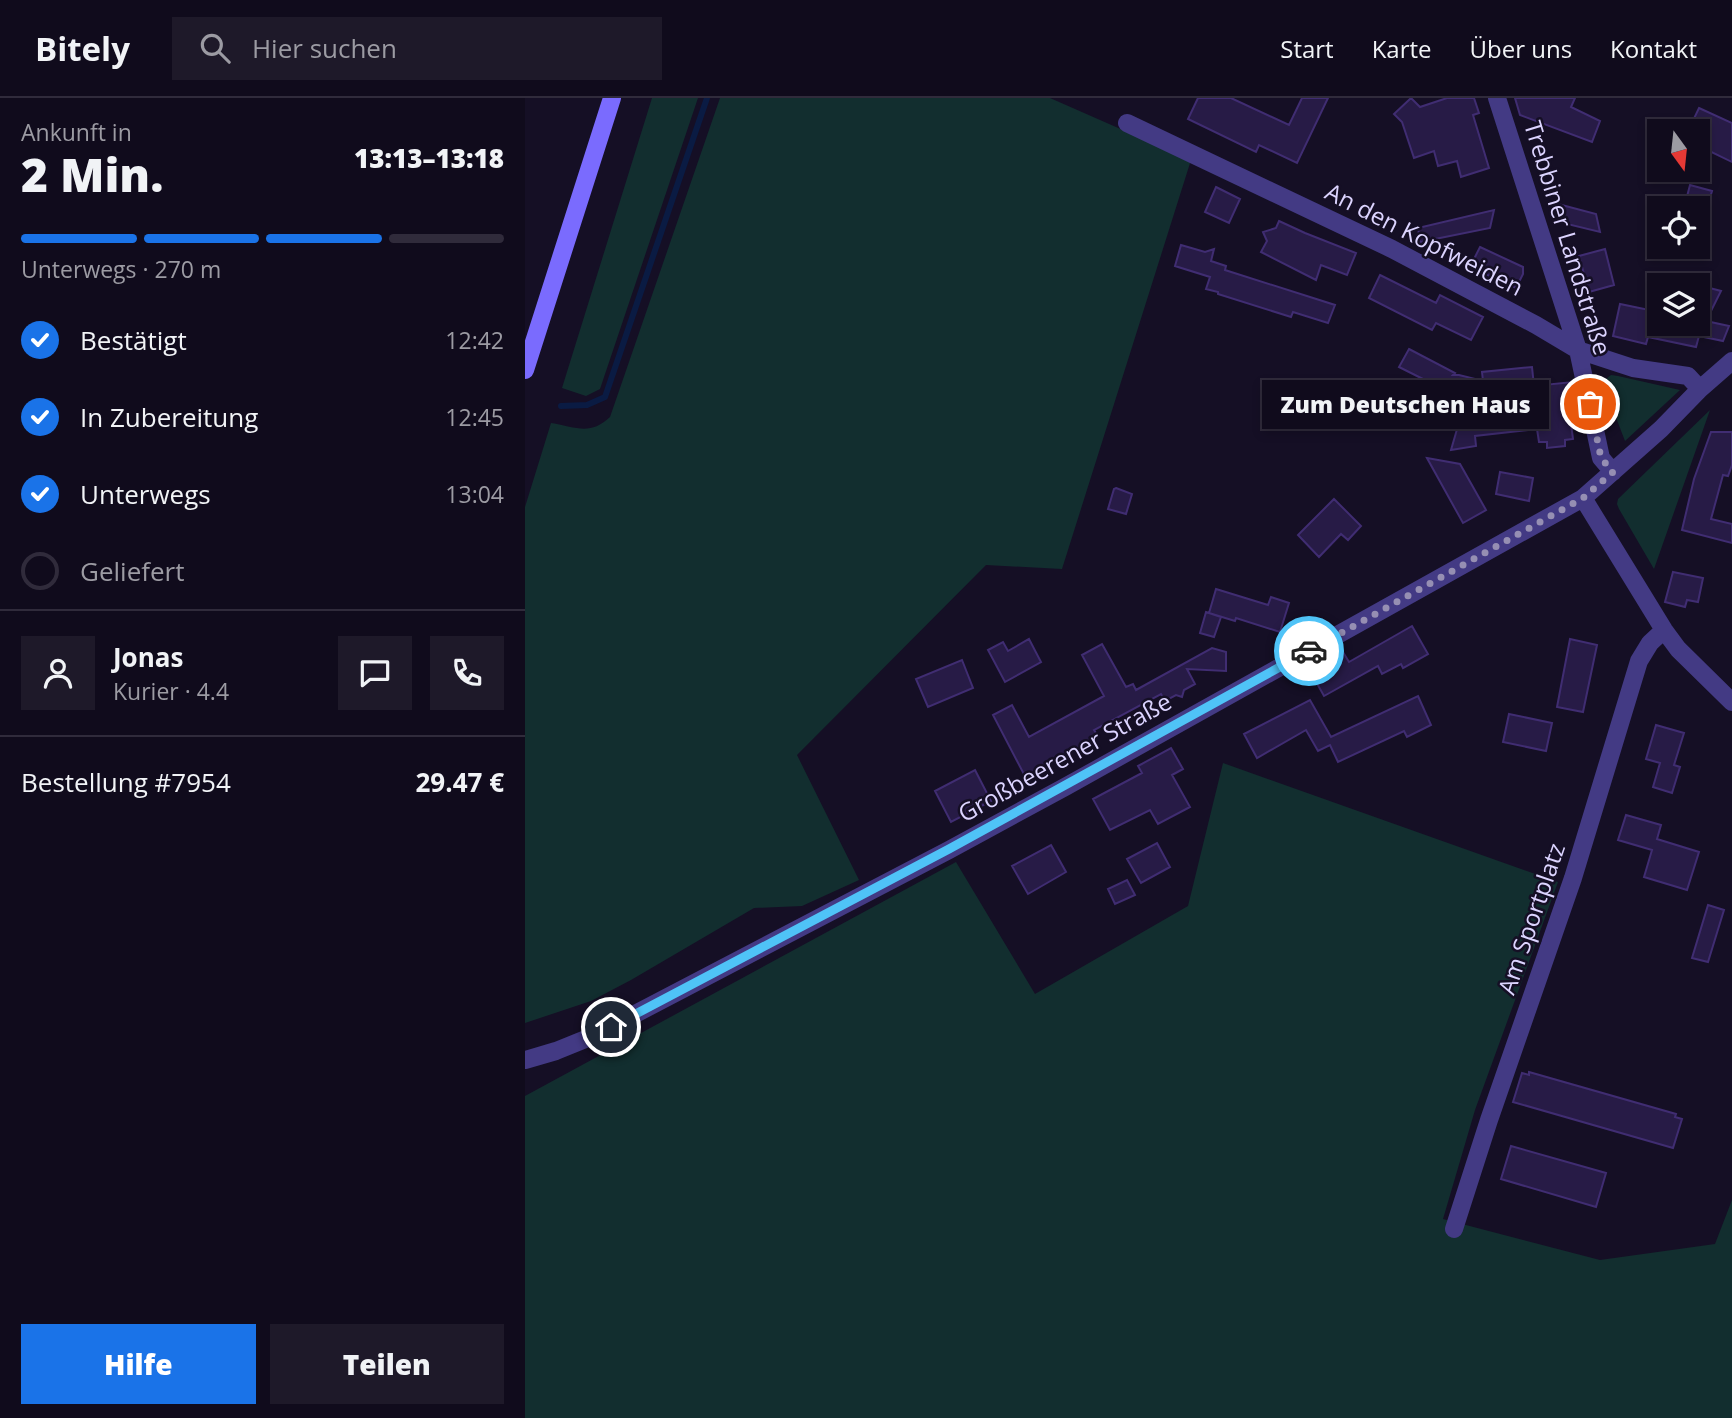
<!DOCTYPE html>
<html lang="de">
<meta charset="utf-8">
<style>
:root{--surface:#100b1c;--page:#1e1929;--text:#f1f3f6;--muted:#9c9ba3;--line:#302b3b;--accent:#1a73e8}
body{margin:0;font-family:"Open Sans",sans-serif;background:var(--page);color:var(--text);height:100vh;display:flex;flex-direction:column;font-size:26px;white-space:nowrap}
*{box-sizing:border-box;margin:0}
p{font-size:23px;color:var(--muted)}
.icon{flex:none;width:38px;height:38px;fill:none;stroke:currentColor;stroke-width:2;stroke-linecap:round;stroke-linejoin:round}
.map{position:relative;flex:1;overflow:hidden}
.drawer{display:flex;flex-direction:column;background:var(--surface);width:525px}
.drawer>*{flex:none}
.needle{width:46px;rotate:165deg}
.fabs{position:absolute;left:1122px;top:21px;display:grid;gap:14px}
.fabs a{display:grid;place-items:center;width:63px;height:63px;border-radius:0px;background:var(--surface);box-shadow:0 4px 10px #0003,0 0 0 2px var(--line);font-size:35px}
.pin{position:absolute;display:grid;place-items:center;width:60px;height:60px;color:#fff;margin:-30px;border:4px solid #fff;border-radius:50%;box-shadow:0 2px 7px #0007}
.courier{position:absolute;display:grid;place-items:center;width:70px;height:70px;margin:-35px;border:5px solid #4fc3f7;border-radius:50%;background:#fff;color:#222;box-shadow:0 2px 9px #0007}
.bubble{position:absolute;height:49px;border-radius:0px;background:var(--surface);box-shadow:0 4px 10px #0003,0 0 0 2px var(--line);font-size:23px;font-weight:800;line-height:49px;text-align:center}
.headline em{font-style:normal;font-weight:800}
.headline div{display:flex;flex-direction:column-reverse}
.headline{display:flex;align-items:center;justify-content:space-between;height:119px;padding:0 21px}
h1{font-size:46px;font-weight:800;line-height:52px}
.bar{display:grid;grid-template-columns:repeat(4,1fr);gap:10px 7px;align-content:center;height:84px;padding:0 21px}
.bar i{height:9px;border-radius:5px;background:var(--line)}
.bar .on{background:var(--accent)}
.bar p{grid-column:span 4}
.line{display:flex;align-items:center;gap:18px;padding:0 21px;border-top:2px solid var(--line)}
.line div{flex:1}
.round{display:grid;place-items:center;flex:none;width:74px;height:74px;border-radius:0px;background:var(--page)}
ol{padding:0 21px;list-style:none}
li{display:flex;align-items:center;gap:21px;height:77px}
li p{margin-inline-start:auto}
li .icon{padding:7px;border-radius:50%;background:var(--accent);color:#fff;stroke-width:4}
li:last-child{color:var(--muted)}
li i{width:38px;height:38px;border:4px solid var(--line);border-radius:50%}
.action{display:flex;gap:14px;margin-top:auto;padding:14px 21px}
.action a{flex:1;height:80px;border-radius:0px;background:var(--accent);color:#fff;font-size:28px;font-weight:800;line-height:80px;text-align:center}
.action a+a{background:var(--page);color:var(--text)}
header{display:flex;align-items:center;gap:42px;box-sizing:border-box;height:98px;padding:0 35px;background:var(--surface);border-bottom:2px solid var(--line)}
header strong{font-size:33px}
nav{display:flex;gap:38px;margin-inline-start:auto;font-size:24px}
.search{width:490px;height:63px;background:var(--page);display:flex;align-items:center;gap:18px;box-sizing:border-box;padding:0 24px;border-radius:0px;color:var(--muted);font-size:26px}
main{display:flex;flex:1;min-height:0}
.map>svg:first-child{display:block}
.green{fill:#122e2f}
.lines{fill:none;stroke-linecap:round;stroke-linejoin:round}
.stream{stroke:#0a1b43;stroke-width:6}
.building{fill:#271b46;stroke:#402d72;stroke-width:2}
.street{stroke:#433a84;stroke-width:18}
.secondary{stroke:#7a6bfe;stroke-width:18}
.done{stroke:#968fb3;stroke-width:7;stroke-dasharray:0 12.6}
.route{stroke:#4fc3f7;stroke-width:9}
.labels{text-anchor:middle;stroke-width:5;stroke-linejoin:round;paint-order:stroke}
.street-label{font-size:24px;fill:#dcd4ff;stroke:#150f25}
</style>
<header>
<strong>Bitely</strong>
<div class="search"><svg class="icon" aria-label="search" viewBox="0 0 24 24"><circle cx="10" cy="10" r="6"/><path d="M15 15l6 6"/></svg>Hier suchen</div>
<nav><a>Start</a><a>Karte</a><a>Über uns</a><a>Kontakt</a></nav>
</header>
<main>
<section class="drawer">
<div class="headline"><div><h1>2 Min.</h1><p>Ankunft in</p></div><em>13:13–13:18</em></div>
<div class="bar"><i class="on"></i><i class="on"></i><i class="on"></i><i></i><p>Unterwegs · 270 m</p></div>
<ol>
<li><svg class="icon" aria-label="check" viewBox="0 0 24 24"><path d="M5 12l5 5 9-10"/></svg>Bestätigt<p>12:42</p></li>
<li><svg class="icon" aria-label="check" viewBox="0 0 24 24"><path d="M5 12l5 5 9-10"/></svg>In Zubereitung<p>12:45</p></li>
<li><svg class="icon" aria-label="check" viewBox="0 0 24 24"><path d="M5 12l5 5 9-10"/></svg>Unterwegs<p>13:04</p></li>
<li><i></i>Geliefert</li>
</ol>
<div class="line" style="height:126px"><a class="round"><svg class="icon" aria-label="person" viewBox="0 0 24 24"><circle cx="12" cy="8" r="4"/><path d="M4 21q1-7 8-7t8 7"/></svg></a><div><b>Jonas</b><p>Kurier · 4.4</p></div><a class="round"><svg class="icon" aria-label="chat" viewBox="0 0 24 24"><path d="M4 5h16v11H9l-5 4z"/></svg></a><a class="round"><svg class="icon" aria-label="phone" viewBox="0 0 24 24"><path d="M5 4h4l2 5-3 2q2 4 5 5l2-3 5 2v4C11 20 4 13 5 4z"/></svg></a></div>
<div class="line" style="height:91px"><div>Bestellung #7954</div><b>29.47 €</b></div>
<div class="action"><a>Hilfe</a><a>Teilen</a></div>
</section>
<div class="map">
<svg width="1207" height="1320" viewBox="0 0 1207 1320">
<rect width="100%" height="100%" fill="#150f25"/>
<path class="green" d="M127,0H173L75,291L61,298L37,290Z
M195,0H525L666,62L537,471L461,467L272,657L334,782L277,808L229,810L106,882L66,903L0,925V409L26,325C51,329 65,338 85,319Z
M1086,277L1093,278L1155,292L1100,343L1080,291C1079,284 1080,281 1086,277Z
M1185,312L1129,471L1094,411L1092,406L1093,401Z
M698,665L1033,784L950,1012L918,1121L1075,1162L1190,1146L1207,1102V1320H0V998L431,764L510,896L663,808Z"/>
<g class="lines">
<path class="stream" d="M36,308L62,307L80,299L182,0"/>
</g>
<path class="building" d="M673,0H706L764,27L777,0H803L772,65L734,47L731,54L663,21Z
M886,0L895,9L922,0H949L954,15L948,17L964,70L936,79L932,63L913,68L909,53L889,60L877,24L869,16Z
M990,0H1050L1046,9L1075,23L1067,44L995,17Z
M1174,10L1207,25V64L1172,47V33H1163Z
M1165,87L1187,93L1182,110H1159Z
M691,89L715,101L704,125L680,114Z
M1033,106L1071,116L1075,134L1038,125Z
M969,112L965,130L895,144L893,130Z
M754,123L780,135L831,155L822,177L796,167L791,182L736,154L742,143L738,134L751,130Z
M656,147L680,154L689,151L686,163L701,168L700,172L810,207L803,225L768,214L766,219L693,196V194L681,191L685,179L650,168Z
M955,149L998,169V176L991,190L945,169Z
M1080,151L1089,187L1064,194L1054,158Z
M855,177L911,205L915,197L958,219L946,242L911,225L907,232L844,200Z
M1177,188L1196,193L1181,223L1204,228L1198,243L1174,238L1171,249L1123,239L1121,246L1088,238L1095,206L1134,214V226H1172V198Z
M884,251L930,275L928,277H934L958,283L957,274L1007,269L1009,288L1048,284L1055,317L1045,318L1048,341L1040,342V348L1022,350V344H1014L1012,331L950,338L951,348L926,352L935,321L926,318L928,310L894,292L900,282L874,269Z
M1186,334H1207V367L1203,378L1198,377L1186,421L1207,426V445L1157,432L1169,381Z
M902,360L935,366L961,412L938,425Z
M975,374L1008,380L1004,403L971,396Z
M591,390L607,396L601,416L583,411L589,391Z
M809,401L836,428L823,442L816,436L794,459L773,437Z
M1148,474L1178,480L1173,504L1162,502L1160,509L1140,504Z
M691,491L743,507L746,499L764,505L755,534L711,520L710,523L684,515Z
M681,514L696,519L689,539L675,535Z
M887,528L903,556L878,570L876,566L857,576L853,568L799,598L785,573L818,554L824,564Z
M504,541L516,564L480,584L463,552L478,544L483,553Z
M1045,541L1072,547L1058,614L1032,609Z
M577,546L601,589L608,586L611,592L687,550L701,554V573L662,571L670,586L659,592L657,599L651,597L640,603L636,596L569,632L573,638L519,668L521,672L502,682L468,617L487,607L504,639L579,598L557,557Z
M437,562L448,590L403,609L391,581Z
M893,598L906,627L882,639L879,633L813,664L805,647L793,653L781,632L732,660L719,636L785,602L806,639Z
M984,616L1027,625L1021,653L978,644Z
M1131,627L1159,635L1149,667L1155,669L1147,695L1128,689L1135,665L1121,661Z
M646,650L658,671L647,677L665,709L633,726L625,712L585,732L568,701L617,675L613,668Z
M450,672L466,703L426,724L410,693Z
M1101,717L1136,727L1132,741L1174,754L1162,792L1119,779L1127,752L1093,742Z
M632,745L645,769L616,785L602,761Z
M526,747L541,774L503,796L487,768Z
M602,782L610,797L590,806L583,791Z
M1183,807L1199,812L1183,864L1167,860Z
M1004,974L1151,1016L1150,1019L1157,1021L1148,1050L988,1004L997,975L1004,977Z
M986,1048L1081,1075L1071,1109L976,1081Z"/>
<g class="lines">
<path class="street" d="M972,0L1053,252L1076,360L1088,374
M602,25L867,151L1011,227L1053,252L1108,270L1163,278L1175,291
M1058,400L1139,532L1153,551L1207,604
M0,962L31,953L68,938L424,752L540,689L1058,400L1136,331L1175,291L1207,263
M929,1131L964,1022L1048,780L1114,563L1125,545L1139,532"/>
<path class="secondary" d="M0,272L87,0"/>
</g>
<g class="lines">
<path class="done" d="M784,553L1058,400L1088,374L1076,360L1065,306"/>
<path class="route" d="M86,929L424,751L784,553"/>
</g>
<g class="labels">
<g class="street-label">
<text transform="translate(1042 140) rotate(73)" y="8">Trebbiner Landstraße</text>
<text transform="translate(899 142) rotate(27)" y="8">An den Kopfweiden</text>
<text transform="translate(540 660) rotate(-29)" y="8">Großbeerener Straße</text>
<text transform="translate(1007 821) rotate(-71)" y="8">Am Sportplatz</text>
</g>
</g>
</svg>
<div class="fabs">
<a><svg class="needle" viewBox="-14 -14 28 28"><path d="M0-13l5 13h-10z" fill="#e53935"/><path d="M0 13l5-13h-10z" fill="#9c9ba3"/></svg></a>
<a><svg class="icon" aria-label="locate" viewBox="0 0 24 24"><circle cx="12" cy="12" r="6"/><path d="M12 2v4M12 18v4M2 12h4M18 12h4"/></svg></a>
<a><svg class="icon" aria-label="layers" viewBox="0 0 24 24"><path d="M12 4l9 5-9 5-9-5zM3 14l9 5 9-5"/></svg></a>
</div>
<div class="pin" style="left:1065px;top:306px;background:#ea580c"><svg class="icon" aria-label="bag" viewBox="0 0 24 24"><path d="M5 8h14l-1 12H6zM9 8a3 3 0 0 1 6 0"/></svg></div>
<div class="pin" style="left:86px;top:929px;background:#1f2937"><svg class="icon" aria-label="home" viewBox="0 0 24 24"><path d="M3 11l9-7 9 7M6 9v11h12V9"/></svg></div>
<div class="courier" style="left:784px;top:553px"><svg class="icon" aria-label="car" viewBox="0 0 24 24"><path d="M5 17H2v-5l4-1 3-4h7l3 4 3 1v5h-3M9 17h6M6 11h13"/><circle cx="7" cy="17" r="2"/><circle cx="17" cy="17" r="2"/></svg></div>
<div class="bubble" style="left:737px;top:282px;width:287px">Zum Deutschen Haus</div>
</div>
</main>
